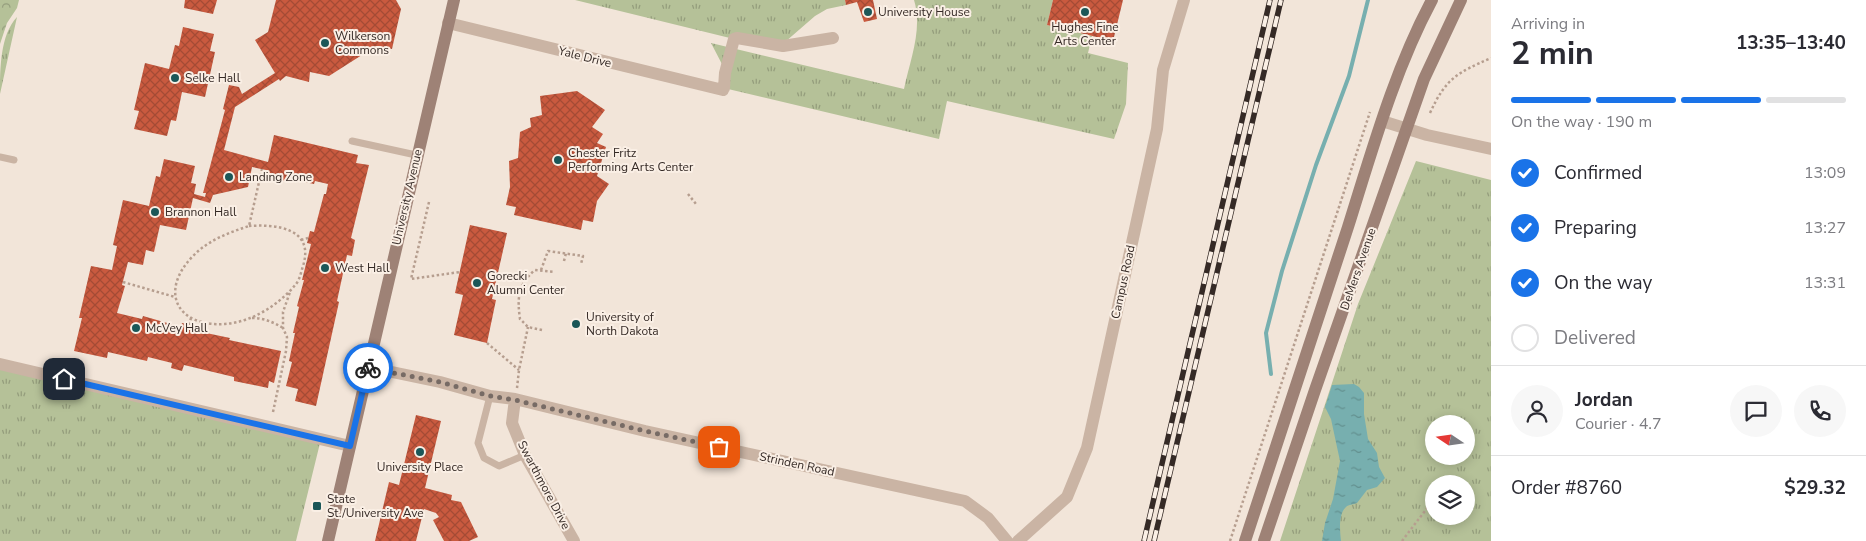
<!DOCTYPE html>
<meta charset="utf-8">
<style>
:root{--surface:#fff;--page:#f7f7f7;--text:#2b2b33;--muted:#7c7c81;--line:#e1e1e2;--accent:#1a73e8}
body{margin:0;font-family:"Nunito Sans",sans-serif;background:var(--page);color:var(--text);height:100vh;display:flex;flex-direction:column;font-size:19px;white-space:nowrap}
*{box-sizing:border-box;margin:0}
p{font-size:16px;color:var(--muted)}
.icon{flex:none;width:28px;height:28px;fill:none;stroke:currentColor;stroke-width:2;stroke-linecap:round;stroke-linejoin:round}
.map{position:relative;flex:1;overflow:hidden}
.side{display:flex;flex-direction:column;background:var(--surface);width:375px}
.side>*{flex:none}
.needle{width:32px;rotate:283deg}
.tools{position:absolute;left:1425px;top:415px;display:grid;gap:10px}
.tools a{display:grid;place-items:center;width:50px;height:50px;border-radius:50%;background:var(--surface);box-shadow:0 2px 12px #0003;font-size:25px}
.pin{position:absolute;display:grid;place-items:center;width:42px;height:42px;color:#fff;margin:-21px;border-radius:10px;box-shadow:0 2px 8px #0006}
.courier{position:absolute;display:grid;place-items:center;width:50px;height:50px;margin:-25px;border:4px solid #1a73e8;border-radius:50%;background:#fff;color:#222;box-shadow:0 1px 6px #0007}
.headline em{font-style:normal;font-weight:700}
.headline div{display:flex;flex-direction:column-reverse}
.headline{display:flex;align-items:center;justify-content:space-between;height:85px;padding:0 20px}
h1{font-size:32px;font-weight:700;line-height:38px}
.bar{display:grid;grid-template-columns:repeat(4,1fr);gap:8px 5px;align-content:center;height:60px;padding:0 20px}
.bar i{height:6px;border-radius:4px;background:var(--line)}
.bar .current{background:var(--accent)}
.bar p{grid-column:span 4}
.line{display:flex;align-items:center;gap:12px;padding:0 20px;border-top:1px solid var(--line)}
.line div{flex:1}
.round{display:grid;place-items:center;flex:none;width:52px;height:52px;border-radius:26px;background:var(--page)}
ol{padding:0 20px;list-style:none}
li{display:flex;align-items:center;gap:15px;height:55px}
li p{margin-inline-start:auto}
li .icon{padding:5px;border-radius:50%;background:var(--accent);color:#fff;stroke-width:4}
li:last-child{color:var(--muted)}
li i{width:28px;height:28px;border:2px solid var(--line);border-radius:50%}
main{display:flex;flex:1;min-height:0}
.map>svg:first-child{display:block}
.grass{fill:url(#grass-tufts);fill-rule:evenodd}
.forest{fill:url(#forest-crowns)}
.water{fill:url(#water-ripples)}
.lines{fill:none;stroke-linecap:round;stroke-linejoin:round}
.stream{stroke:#77afaf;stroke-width:4}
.building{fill:url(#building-cross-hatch)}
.path{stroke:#b69e8f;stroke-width:2.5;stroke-dasharray:2.5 2.5;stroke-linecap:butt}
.lane{stroke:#cab4a4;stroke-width:7}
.street{stroke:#cab4a4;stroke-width:12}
.secondary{stroke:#9e8276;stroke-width:12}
.rail-casing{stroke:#352a26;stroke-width:5.5}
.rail{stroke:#faefe5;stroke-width:4;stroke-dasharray:11;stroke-linecap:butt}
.done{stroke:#776b65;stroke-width:5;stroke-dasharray:0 9}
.route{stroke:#1a73e8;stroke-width:6}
.poi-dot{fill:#1b5758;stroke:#faefe5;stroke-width:2}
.labels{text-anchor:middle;stroke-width:4;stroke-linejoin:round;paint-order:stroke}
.poi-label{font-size:12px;fill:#352a26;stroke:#faefe5;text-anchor:start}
.street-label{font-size:12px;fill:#352a26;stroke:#faefe5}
</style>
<main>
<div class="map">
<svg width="1491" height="541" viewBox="0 0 1491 541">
<defs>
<pattern id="grass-tufts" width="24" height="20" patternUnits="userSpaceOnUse" patternTransform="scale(1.25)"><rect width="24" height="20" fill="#b5c198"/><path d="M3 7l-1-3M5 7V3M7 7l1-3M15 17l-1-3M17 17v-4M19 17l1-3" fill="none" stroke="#949d7c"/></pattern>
<pattern id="forest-crowns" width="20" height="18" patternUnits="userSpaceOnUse" patternTransform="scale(1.25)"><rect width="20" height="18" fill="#b5c198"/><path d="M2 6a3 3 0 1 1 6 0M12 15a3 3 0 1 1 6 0" fill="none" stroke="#949d7c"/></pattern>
<pattern id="water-ripples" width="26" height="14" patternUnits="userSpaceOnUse" patternTransform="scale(1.25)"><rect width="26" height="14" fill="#77afaf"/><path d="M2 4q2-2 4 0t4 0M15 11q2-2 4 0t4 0" fill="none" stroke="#628f8e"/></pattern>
<pattern id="building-cross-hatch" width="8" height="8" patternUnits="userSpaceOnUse" patternTransform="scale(1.25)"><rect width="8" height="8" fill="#c95a3f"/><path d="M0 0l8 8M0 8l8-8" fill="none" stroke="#a44b35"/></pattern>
</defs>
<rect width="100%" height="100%" fill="#f2e5d9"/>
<path class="grass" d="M575,0H845L846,5L827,9L815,16L785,42L734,39Z
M914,0H1053L1047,25L1092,36L1088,53L1128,63L1126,104L1114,139L947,101L939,139L728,89L724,68L711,43L904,89C910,60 923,29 914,0Z
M17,17L0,94C0,69 0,35 17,17Z
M1416,161L1491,180V541H1280L1358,304ZM1434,424H1466V456H1434ZM1434,484H1466V516H1434Z
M0,364L321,439L296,541H0Z"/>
<path class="forest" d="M0,0H19L17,8L7,23L0,44Z"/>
<path class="water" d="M1354,384L1359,387L1364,393V414L1368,439L1377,453L1379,467L1385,478L1377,487L1367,490L1357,503C1353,505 1349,504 1346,507C1338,514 1340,532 1341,541H1322L1325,523L1333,499L1340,461L1331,419L1325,407L1332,385Z"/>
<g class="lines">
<path class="stream" d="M1271,374L1266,333L1282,271L1316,165L1349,76L1368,0"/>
</g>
<path class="building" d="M185,0H217L213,14L184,8Z
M276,0H396L401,9L392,49L376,46L329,76L310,72L309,82L286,76L280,81L279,79L235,107L224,150L268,162L274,135L358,155L356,163L369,165L351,238L355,240L352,256L347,255L337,301L339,302L316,406L295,401L298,389L286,386L292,362L289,361L295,333H293L299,307L297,306L304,280H302L311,244L307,243L310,231L314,232L324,194H326L328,184L315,181L314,184L291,179V182L264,176L266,170L252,167L248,187L213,195L210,203L193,198L186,230L160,225L154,252L146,250L143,265L128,262L122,285L125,286L117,313L142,319L143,316L181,327L182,323L193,326L192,330L230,338L229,340L281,351L274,383L269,381L268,388L234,381V377L184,365L182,371L171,368L172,363L148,357L147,361L108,352L107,358L74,351L82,318H79L91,266L112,270L117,246L113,245L123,200L149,206L156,176L160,177L164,159L195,166L191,183L196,184L194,194L205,197L206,193H203L225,110L223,109L229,85L239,87L242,94L275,73L255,40L268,32Z
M845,0H873L877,19L864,22L857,2L846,5Z
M1053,0H1123L1113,41L1047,25Z
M183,27L214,34L210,51L215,52L205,97L182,92L176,121L171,120L167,136L134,129L139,111L134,110L145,63L169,69L175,45L179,46Z
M577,91L605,110L592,127L603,134L597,143L606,147L597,176L609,184L597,201L593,222L583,220L581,230L514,215L516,207L506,205L510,187L509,161L518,158L520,132L531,127L530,118L542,115L540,96Z
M470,225L507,233L492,299L496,300L487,343L454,335L463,295L455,293Z
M416,415L441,421L425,488L452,495L451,500L461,502L478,537L469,541H444L433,520L439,517L436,513L424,509L416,541H375L389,482L399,485Z"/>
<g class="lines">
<path class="path" d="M1430,113C1446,78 1457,73 1491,58
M688,194L696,204
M429,202L411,279L460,272
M249,226C276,224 315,228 303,266C301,272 300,279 296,284C279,305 252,322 225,324C177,327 159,292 192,257C208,240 228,233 249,226L262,169
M301,240L308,238
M564,261L566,253
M541,270L548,251L583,256L581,264
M123,282L175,297
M252,318C264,318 273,322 283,328
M189,325L191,318
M542,330L528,327L520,319C517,298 518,284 535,270L555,272
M487,343L519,370
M517,388L519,370L528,327
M273,412L286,351L287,337L283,328V312L290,292
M1445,484L1446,483
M1230,541L1370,112
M1402,541L1434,499"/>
<path class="lane" d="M352,141L416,155
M0,157L14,160
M490,396L478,443L484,458L499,466L525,455"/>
<path class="street" d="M448,23L723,90
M724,88L725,73L734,39L737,38L783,46L833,38
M1382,121L1427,135L1491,149
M0,364L350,446
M368,367L440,382L490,396L515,399L645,431L965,501L988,518L1007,541
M515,399L512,423L525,455L574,541
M1018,541L1067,497L1087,448L1157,129L1163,70L1184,0"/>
<path class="secondary" d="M328,541L454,0
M1245,541C1280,437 1314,332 1348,227C1372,151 1394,71 1432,0
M1264,541L1315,390L1424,79L1461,0"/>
<defs>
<path id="rail" d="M1144,541L1270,0
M1154,541L1281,0"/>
</defs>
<use href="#rail" class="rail-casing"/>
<use href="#rail" class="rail"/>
</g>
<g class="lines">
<path class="done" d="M368,368L440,382L490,396L515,400L645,431L719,447"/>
<path class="route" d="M64,379L350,446L368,368"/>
</g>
<g class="poi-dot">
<circle cx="868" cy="12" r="5"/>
<circle cx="1085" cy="12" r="5"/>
<circle cx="325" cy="43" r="5"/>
<circle cx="175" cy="78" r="5"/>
<circle cx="558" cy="160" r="5"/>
<circle cx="229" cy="177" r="5"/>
<circle cx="155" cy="212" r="5"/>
<circle cx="325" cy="268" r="5"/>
<circle cx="477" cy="283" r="5"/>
<circle cx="576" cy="324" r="5"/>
<circle cx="136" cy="328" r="5"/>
<circle cx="420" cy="452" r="5"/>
<rect x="312" y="501" width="10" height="10" rx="2.5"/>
</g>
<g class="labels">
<g class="poi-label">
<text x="878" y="16">University House</text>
<text x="1085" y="31" text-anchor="middle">Hughes Fine<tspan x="1085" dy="14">Arts Center</tspan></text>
<text x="335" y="40">Wilkerson<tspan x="335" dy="14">Commons</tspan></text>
<text x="185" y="82">Selke Hall</text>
<text x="568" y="157">Chester Fritz<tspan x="568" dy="14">Performing Arts Center</tspan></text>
<text x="239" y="181">Landing Zone</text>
<text x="165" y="216">Brannon Hall</text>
<text x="335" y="272">West Hall</text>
<text x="487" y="280">Gorecki<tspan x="487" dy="14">Alumni Center</tspan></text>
<text x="586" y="321">University of<tspan x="586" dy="14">North Dakota</tspan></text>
<text x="146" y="332">McVey Hall</text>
<text x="420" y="471" text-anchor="middle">University Place</text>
<text x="327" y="503">State<tspan x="327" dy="14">St./University Ave</tspan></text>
</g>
<g class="street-label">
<text transform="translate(585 57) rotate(14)" y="4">Yale Drive</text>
<text transform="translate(407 197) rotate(-77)" y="4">University Avenue</text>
<text transform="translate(1358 269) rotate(-71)" y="4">DeMers Avenue</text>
<text transform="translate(1123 282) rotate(-78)" y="4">Campus Road</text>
<text transform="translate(797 464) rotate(12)" y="4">Strinden Road</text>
<text transform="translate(544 485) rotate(62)" y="4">Swarthmore Drive</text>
</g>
</g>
</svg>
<div class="tools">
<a><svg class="needle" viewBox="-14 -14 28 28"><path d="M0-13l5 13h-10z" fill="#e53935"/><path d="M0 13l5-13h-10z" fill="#7c7c81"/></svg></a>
<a><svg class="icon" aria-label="layers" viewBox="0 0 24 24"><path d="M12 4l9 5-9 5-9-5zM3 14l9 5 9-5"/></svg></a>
</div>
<div class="pin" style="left:719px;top:447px;background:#ea580c"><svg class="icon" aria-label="bag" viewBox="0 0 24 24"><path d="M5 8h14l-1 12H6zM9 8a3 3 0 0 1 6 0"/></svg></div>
<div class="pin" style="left:64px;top:379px;background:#1f2937"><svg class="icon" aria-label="home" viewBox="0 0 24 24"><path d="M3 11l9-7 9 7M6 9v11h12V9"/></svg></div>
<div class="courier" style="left:368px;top:368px"><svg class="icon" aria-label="bike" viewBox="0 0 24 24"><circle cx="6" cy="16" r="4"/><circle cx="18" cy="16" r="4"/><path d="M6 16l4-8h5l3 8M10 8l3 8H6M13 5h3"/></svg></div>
</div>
<section class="side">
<div class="headline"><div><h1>2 min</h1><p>Arriving in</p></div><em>13:35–13:40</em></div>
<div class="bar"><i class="current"></i><i class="current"></i><i class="current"></i><i></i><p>On the way · 190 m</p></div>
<ol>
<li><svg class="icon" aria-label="check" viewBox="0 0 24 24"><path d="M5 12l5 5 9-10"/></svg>Confirmed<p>13:09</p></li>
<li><svg class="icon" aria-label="check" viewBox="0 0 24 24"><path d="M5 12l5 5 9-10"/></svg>Preparing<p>13:27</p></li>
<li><svg class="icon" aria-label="check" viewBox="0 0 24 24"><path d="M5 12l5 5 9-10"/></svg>On the way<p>13:31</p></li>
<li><i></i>Delivered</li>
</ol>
<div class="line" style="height:90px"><a class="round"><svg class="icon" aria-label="person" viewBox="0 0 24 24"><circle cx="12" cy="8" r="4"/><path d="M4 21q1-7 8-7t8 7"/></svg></a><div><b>Jordan</b><p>Courier · 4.7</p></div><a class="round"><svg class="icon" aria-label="chat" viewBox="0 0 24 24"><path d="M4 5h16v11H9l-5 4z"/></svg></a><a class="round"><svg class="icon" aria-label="phone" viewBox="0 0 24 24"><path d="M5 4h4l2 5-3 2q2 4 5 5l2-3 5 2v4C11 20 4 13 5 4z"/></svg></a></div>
<div class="line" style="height:65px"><div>Order #8760</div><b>$29.32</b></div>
</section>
</main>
